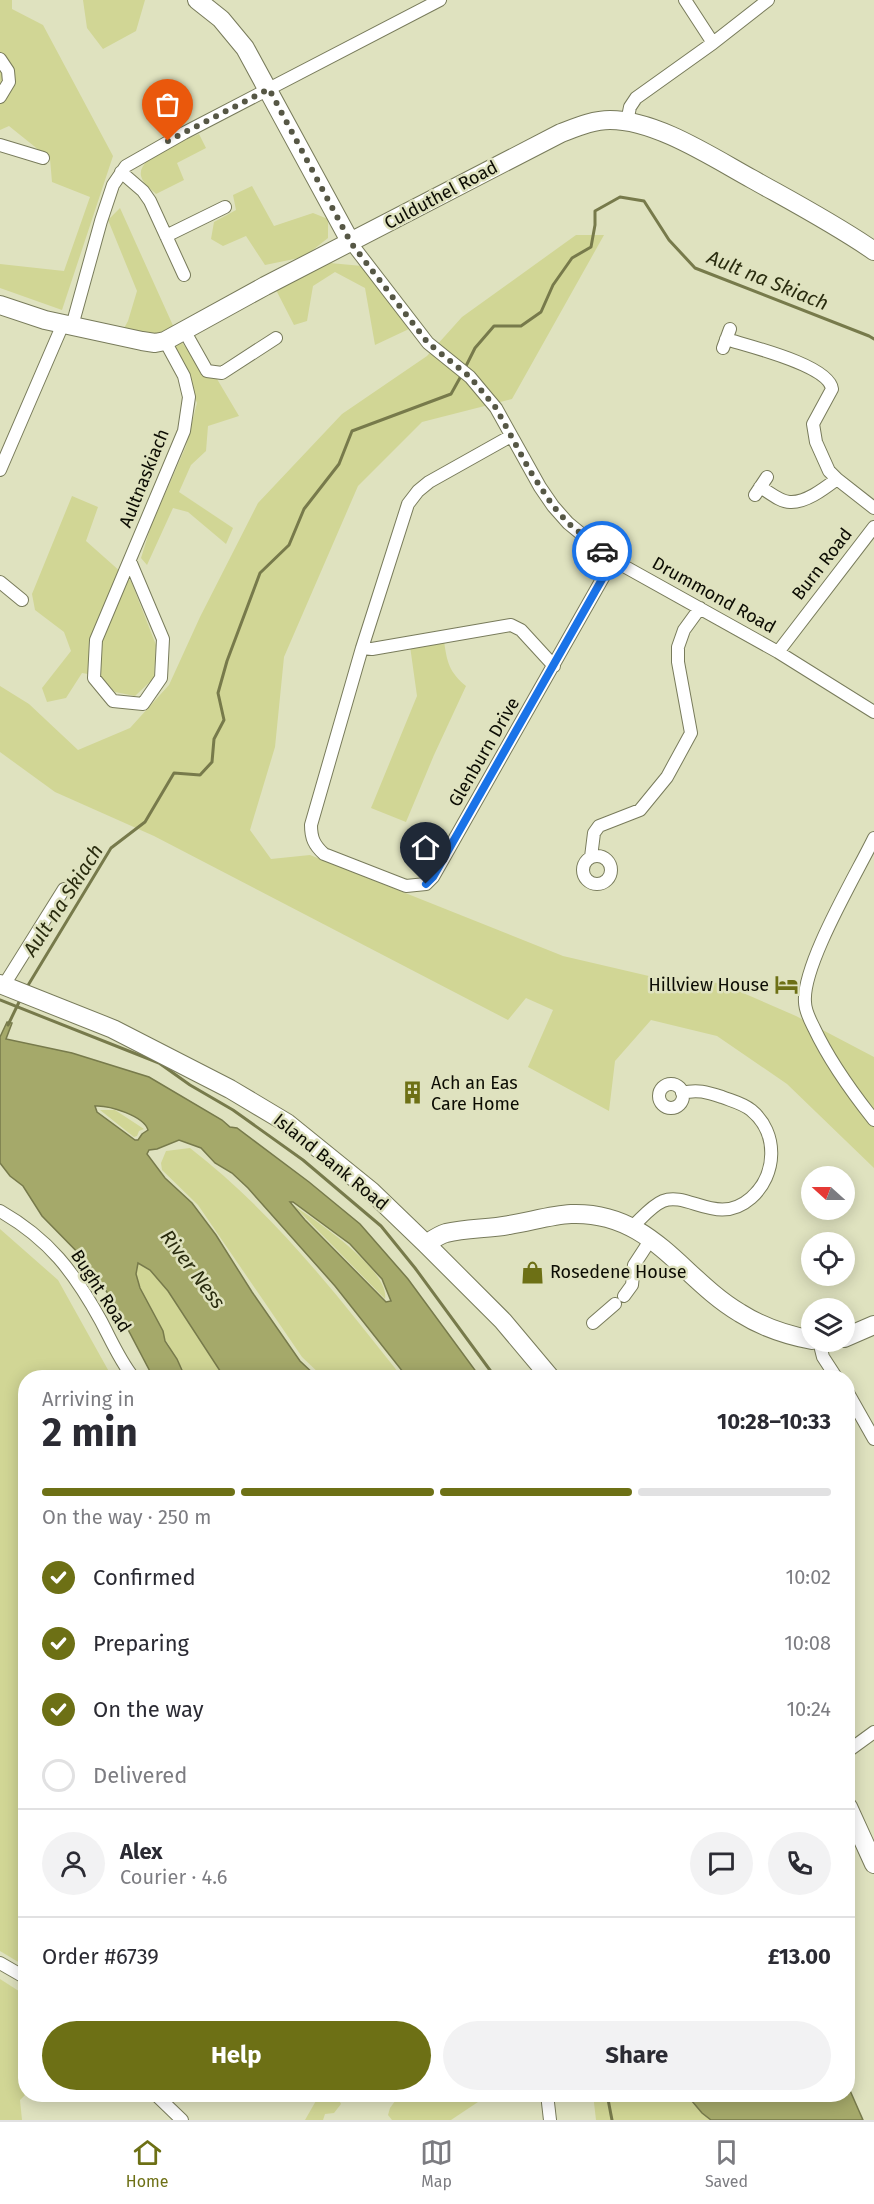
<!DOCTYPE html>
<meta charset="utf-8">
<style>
:root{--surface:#fff;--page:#f2f2f3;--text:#2b2b33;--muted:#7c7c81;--line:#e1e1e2;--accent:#6d7015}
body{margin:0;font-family:"Fira Sans",sans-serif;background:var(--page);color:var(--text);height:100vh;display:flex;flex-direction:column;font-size:22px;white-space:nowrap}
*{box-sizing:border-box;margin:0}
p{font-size:20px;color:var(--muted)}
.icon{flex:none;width:33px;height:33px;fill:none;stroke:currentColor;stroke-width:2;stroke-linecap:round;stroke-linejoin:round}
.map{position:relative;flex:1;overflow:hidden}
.side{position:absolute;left:18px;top:1370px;width:837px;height:732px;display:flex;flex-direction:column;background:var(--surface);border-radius:24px;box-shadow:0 3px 15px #0003}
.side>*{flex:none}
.needle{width:39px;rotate:291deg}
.tools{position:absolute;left:801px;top:1166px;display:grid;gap:12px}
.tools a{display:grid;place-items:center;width:54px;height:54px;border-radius:50%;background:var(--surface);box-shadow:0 3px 15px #0003;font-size:30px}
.pin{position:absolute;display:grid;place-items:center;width:51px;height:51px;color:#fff;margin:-62px -26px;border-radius:50% 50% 50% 0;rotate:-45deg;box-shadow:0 0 6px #0007}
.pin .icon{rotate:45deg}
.courier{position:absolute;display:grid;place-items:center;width:60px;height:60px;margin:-30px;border:4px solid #1a73e8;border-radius:50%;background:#fff;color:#222;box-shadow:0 2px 8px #0007}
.overview em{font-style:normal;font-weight:700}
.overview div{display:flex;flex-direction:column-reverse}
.overview{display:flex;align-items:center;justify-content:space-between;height:102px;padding:0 24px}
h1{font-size:39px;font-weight:700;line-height:45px}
.bar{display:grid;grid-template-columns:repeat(4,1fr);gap:9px 6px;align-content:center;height:72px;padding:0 24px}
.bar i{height:8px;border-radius:4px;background:var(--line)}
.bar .selected{background:var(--accent)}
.bar p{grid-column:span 4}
.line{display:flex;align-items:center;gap:15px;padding:0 24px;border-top:2px solid var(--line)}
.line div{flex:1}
.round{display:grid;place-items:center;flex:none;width:63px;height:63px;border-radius:32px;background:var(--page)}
ol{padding:0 24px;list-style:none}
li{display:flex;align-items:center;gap:18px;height:66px}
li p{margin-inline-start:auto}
li .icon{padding:6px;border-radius:50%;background:var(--accent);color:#fff;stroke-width:4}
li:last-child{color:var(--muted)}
li i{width:33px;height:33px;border:3px solid var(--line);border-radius:50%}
.cta{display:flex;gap:12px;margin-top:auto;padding:12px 24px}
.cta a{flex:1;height:69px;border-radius:36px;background:var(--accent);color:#fff;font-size:24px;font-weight:700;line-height:69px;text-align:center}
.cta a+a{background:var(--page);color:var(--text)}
.tabs{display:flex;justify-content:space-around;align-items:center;height:84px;border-top:2px solid var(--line);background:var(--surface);font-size:16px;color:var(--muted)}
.tabs a{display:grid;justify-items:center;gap:3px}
.tabs .selected{color:var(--accent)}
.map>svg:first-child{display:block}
.green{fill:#d1d695}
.water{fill:#a5a96a;stroke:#777a4b;stroke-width:1.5;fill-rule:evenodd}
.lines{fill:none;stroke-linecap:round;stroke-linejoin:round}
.stream{stroke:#777a4b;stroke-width:3}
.street-casing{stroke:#787b5b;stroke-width:14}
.secondary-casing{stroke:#787b5b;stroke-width:20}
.street{stroke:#fff;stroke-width:12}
.secondary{stroke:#fff;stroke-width:18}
.done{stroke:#565745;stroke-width:6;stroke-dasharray:0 10.8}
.route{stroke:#1a73e8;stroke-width:8}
.labels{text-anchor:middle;stroke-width:5;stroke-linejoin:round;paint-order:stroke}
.street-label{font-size:18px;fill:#0c0c03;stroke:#dfe2bf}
.poi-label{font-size:18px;fill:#0c0c03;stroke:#dfe2bf;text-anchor:start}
.water-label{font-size:20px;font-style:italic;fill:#2a2c0f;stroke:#dfe2bf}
</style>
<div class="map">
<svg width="874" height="2120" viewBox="0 0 874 2120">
<rect width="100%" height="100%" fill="#dfe2bf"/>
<path class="green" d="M0,0H12V9L43,25L113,156L62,310L0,288V264L64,271L90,197L52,182L50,159L9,126L0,130Z
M83,0H145L136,31L103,49L87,28Z
M199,134L206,148L177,163L184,180L156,194C151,189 143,184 141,176C137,156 184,141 199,134Z
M252,186L274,226L313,213L328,219V238L304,257L265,265L246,236L223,246L211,239L214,222L236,210L233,195Z
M120,208L175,330L148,337L123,330L128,321L137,291L108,220Z
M576,235H604L512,399L422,422L358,486L284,657L275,747L250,830L271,859L310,855L563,956L666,980L720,983L796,1016L874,1057V1168L787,1084L717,1036L651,1020L615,1061L609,1111L528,1067L553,1010L526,998L508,1020L154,836L55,792L0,752V686L29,704L78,750L130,728L169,685L200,617L258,503L342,414L427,356L462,317Z
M330,263L362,266L409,329L375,345L365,288L335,272L313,286L307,321L294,325L275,288Z
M181,341L204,374L217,379L239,416L208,426L206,451L191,465L179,492L233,528L226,544L188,512L173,508L147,565L141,558L151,526L186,446L197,403L174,347Z
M72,496L98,507L86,541L131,581L156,645L154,678L135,696L115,692L100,676L82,673L66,698L47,702L42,688L71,651L64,632L35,610L32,594Z
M444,641C447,662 449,672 466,686L434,755L406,822L371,808L417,696L410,646Z
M100,1110H115L144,1129L139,1131L137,1136L134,1137Z
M190,1148C275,1214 336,1294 402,1377H323L302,1357L198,1205L162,1170L161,1163L166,1151Z
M293,1205C315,1220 390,1270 385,1299Z
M0,1229L58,1280L112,1377H26L25,1966L0,1951Z
M138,1260L158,1269L235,1377H182L178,1372L169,1345L158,1330L130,1271Z
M0,1979L25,1995L26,2094L20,2100L22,2120H0Z
M326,2094H336L341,2104L334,2113L325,2114L323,2120H305L317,2099Z
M392,2094H490L451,2120H392L388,2115L390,2108L398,2097H395Z
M593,2094H690L711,2120H596Z"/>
<path class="water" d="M7,1022L12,1023L6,1039L72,1053L149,1077L222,1120L230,1127L237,1128L309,1182L360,1224L408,1279L480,1377H407L335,1286L248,1188L232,1173L215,1163L201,1148L179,1140L157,1149L149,1150L147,1154L165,1178L192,1203L216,1235L252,1292L300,1361L317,1377H224L168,1291L150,1270L138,1263L136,1274L140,1288L163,1331L165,1341L177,1359L185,1377H153L114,1303L88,1263L42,1216L23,1186L10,1176L0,1163V1037ZM95,1106C109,1105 144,1116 148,1130L142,1134L138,1140H135L97,1112ZM290,1202H293L350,1244L382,1279L391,1301L386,1302L305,1220Z
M848,2086L863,2120H711L702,2113L686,2094H848Z"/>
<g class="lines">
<path class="stream" d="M464,370L475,348L494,326H521L541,312L553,285L572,258L591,247L595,225V211L620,197L644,201L669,240L695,268L869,336L874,339
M27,987L111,848L145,822L174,773L200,775L212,762L214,739L224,720L218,693L227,661L260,573L289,545L304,509L339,464L352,431L451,394L461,376
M0,1000L159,1063L190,1085L233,1110L303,1160L381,1226L415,1268L495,1377
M8,1025L21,998
M607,2094L612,2120"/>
<defs>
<path id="street" d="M685,0L713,43
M0,59L8,71L9,82L0,97
M627,122L630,107L636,98L713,43L768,0
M0,145L43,158
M121,172L143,191L150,201L184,275
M166,236L225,207
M351,243L428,343L470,377L496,408L540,487L553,506L568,523L613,560L778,652L874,712
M72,326L101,221L113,185L126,166L184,133L440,0
M185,332L207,371L222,373L276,338
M726,339C748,346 829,365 832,389L813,424L816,442L829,471L837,479L874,508
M723,348L730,329
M511,436L429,482L418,491L408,504L362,648L311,825C311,838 314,845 324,854L406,886L426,884L433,877L613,560
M0,470L63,324
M760,487C769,492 780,502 790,502C806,503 825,488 837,479
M755,495L767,477
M130,561L163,639L161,678L143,704L113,701L94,678L96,640L184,431L189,397L184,376L165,341
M0,582L22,600
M362,648L372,649L511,625L521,630L554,666
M778,652L874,527
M874,838C856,875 802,965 805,1002C805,1011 810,1020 814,1028C830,1062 851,1091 874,1120
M583 870a14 14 0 1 1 28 0a14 14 0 1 1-28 0Z
M591,857L594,833L599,826L640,810L667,777L691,733L678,662V647L684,630L700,608
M4,985L64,889
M659 1096a12 12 0 1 1 24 0a12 12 0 1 1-24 0Z
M0,1211C49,1239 74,1272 101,1321C111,1340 120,1361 133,1377
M632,1227C641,1219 651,1206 663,1201C688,1191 718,1227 751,1198C777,1175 779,1133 751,1110C742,1103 732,1101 722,1097C707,1092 697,1089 682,1093
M624,1296L632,1285L634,1265L651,1239
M593,1323L615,1304
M819,1341L823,1357L836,1377
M848,1393L874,1439
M848,1751L874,1732
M0,1963L26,1978
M155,2094L182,2120
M547,2094L550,2120"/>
<path id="secondary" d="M197,0L221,19L245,48L351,243
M0,305L45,320L142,341L155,343L165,341L265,286L561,133C577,127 593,120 610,120C656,120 712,157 752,179C793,202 835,224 874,251
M0,984L113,1029L230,1089L287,1123L371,1191L426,1244L503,1321L550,1377
M426,1244C432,1240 439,1235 446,1233C466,1228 488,1229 509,1225C529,1222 551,1215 571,1214C651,1211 681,1278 740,1313C762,1327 786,1335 812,1340
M844,1338L874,1325
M848,1807L874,1864"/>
</defs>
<use href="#street" class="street-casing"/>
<use href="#secondary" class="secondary-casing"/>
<use href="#street" class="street"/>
<use href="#secondary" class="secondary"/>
</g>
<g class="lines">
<path class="done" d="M168,141L269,89L351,243L428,343L470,377L496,408L530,471L553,506L568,523L602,551"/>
<path class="route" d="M426,884L433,877L613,560L602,551"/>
</g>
<defs>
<symbol id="hotel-bare" viewBox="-9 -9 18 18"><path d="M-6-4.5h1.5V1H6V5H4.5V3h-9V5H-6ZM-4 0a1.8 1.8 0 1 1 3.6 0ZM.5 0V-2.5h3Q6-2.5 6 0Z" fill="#6d7015" stroke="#dfe2bf" stroke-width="2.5" paint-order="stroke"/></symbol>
<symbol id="building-bare" viewBox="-9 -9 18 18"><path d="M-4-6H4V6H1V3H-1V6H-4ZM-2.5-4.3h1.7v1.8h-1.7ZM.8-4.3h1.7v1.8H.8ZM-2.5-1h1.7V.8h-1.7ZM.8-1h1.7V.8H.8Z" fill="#6d7015" stroke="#dfe2bf" stroke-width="2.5" paint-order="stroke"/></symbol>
<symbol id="shop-bare" viewBox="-9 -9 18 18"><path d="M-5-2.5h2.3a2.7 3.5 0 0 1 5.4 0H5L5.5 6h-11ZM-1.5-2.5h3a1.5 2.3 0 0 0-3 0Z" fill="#6d7015" stroke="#dfe2bf" stroke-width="2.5" paint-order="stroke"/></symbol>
</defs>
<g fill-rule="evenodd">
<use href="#hotel-bare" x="770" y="968" width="33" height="33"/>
<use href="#building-bare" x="396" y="1076" width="33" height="33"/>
<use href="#shop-bare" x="516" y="1256" width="33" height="33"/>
</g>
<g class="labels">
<g class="street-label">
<text transform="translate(441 195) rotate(-28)" y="6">Culduthel Road</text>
<text transform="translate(144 478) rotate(-68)" y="6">Aultnaskiach</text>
<text transform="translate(822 564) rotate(-52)" y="6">Burn Road</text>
<text transform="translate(714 595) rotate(29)" y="6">Drummond Road</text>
<text transform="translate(484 752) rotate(-60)" y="6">Glenburn Drive</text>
<text transform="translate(331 1162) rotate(39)" y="6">Island Bank Road</text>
<text transform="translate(101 1291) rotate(57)" y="6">Bught Road</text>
</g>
<g class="poi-label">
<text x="769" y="991" text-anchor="end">Hillview House</text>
<text x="431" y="1089">Ach an Eas<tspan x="431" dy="21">Care Home</tspan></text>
<text x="550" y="1278">Rosedene House</text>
</g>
<g class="water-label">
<text transform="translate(768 280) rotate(22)" y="7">Ault na Skiach</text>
<text transform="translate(63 900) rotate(-57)" y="7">Ault na Skiach</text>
<text transform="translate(193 1269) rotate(53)" y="7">River Ness</text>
</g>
</g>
</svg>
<div class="tools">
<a><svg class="needle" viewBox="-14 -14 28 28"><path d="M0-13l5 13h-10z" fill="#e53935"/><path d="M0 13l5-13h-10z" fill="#7c7c81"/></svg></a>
<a><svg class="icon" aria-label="locate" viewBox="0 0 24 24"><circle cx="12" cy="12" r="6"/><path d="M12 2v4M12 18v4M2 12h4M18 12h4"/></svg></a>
<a><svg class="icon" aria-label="layers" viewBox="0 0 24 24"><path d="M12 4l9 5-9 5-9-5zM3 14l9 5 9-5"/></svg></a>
</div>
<div class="pin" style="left:168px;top:141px;background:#ea580c"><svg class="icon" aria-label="bag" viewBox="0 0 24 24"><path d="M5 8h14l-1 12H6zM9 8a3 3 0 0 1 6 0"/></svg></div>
<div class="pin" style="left:426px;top:884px;background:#1f2937"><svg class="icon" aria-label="home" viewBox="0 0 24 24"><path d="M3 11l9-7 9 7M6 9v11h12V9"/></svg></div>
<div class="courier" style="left:602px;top:551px"><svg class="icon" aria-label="car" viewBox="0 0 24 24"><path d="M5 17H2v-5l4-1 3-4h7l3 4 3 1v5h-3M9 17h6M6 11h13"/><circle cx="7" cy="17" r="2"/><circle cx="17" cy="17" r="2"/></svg></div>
<section class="side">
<div class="overview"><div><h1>2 min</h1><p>Arriving in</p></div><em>10:28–10:33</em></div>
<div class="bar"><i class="selected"></i><i class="selected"></i><i class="selected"></i><i></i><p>On the way · 250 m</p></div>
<ol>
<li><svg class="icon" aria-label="check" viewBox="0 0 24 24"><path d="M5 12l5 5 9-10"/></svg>Confirmed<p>10:02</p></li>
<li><svg class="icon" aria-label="check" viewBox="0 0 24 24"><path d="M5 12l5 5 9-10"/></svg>Preparing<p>10:08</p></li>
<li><svg class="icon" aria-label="check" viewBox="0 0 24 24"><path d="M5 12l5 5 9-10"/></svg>On the way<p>10:24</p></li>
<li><i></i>Delivered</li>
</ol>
<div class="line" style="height:108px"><a class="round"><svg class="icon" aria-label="person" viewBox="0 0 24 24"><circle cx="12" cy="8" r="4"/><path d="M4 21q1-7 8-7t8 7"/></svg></a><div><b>Alex</b><p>Courier · 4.6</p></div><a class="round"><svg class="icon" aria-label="chat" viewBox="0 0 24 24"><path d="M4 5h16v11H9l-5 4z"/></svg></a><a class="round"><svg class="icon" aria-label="phone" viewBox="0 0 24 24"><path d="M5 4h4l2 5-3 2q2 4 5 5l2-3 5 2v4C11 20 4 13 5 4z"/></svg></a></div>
<div class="line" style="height:78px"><div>Order #6739</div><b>£13.00</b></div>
<div class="cta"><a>Help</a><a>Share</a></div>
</section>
</div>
<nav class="tabs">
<a class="selected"><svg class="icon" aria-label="home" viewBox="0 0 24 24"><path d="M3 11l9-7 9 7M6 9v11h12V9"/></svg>Home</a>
<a><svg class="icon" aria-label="map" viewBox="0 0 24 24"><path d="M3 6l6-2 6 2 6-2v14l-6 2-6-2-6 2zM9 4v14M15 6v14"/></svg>Map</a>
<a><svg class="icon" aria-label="saved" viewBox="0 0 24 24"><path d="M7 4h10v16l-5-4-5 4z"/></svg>Saved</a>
</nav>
